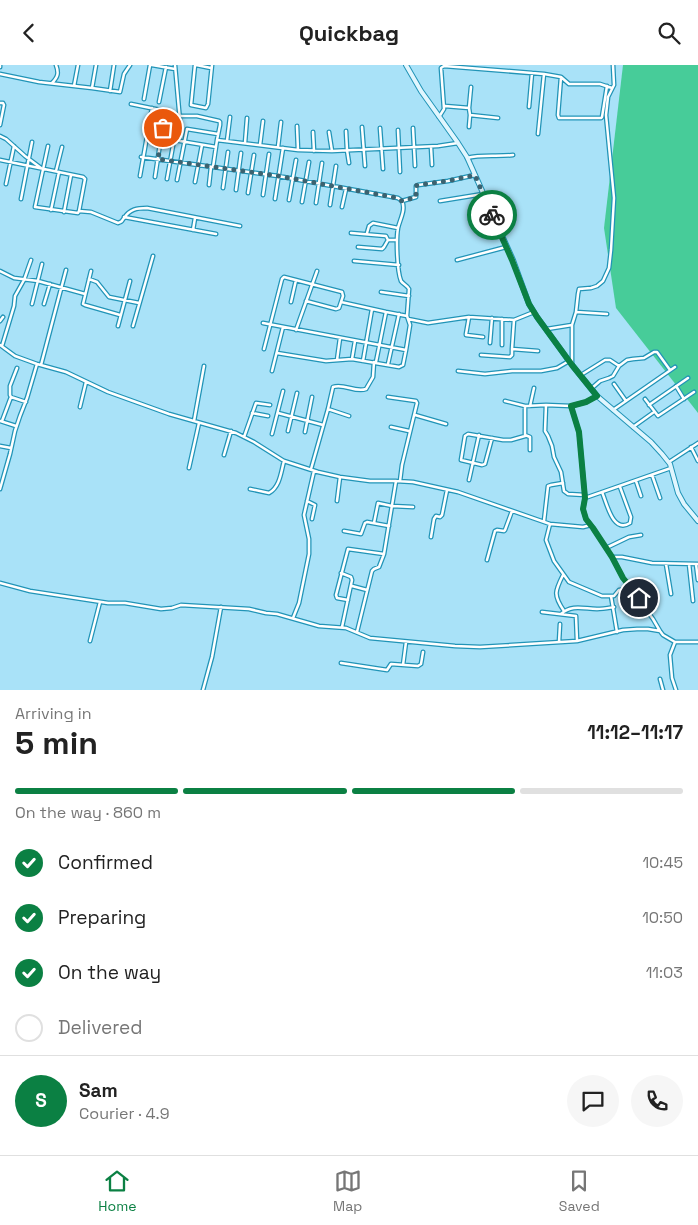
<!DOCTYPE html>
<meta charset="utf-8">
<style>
:root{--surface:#fff;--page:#f6f6f6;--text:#222;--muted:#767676;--line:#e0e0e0;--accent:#0b8043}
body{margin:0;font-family:"Space Grotesk",sans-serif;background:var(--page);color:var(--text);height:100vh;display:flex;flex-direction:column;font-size:19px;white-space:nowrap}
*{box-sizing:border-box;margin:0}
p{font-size:16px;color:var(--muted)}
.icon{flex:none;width:28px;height:28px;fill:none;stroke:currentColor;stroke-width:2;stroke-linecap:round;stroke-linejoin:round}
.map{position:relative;height:625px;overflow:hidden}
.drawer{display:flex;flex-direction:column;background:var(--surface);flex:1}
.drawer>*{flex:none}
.pin{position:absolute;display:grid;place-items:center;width:42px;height:42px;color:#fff;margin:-21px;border:2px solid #fff;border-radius:50%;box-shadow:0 1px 5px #0007}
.courier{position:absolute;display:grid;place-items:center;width:50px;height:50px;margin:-25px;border:4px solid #0b8043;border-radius:50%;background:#fff;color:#222;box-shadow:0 1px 6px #0007}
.overview em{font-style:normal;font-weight:800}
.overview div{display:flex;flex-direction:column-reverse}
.overview{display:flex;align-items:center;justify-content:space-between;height:85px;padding:0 15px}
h1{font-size:32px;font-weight:800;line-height:38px}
.bar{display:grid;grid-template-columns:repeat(4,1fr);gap:8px 5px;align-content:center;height:60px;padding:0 15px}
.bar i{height:6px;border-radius:4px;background:var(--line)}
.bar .current{background:var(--accent)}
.bar p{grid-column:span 4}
.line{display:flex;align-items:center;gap:12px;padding:0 15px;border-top:1px solid var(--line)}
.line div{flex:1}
.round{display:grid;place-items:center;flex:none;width:52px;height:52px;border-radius:26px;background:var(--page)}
ol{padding:0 15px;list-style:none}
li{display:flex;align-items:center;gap:15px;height:55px}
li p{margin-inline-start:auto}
li .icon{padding:5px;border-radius:50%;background:var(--accent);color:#fff;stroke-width:4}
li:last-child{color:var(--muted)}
li i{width:28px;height:28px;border:2px solid var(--line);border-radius:50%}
header{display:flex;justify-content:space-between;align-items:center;height:65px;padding:0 15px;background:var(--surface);font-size:22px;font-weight:800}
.menu{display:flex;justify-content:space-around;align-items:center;height:70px;border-top:1px solid var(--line);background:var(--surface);font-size:14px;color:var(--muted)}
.menu a{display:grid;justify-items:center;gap:2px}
.menu .current{color:var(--accent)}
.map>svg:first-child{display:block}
.green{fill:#47cc99}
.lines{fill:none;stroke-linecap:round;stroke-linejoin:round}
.street-casing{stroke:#2194b7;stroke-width:5}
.secondary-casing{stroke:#2194b7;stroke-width:6}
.street{stroke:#fff;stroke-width:2.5}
.secondary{stroke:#e1f6fe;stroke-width:4}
.done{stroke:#3b6371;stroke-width:5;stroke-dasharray:0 9}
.route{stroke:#0b8043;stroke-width:6}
</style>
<header><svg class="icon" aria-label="back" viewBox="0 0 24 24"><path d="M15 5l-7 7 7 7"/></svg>Quickbag<svg class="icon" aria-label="search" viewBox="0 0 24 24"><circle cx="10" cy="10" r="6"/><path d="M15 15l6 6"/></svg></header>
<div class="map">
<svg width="698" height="625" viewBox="0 0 698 625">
<rect width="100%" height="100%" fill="#a9e2f8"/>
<path class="green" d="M623,0H698V348L616,243L604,163Z"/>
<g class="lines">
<defs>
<path id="street" d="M152,0L175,4
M195,0L191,40L206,43L208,39L212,0
M196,0L211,3
M0,2V0
M0,9L39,17L92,23L96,0
M561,12L558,50L559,53H601L602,52L607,21
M52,18C58,12 59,8 56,0
M74,21L78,0
M92,23L120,27L124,9L130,0
M110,26L114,0
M144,34L150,0
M159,37L166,2
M0,38H3L4,40L0,60
M131,39L165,46L155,112
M445,41L469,43L470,50L498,53
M529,42L532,8
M469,43L471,22
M181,51H197L219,56L220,57V60L217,75
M439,52L444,44L441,3L444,1L544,9L561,12L569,19H600L612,23
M297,61L298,85
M362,62L365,101
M469,62L470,50
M380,63L383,104
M413,63L415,101
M398,65L400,107
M346,66L347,85L349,98
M313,67L314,86
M329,67L332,86
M538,69L544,9
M0,71L6,74L25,91L41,103
M174,75L216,82
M227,76L230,52
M245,78L247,53
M260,80L263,56
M48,81L35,142L78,148L79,146L91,147L118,158C124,155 120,158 124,153C130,144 137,143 147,143L240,161
M278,82L281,57
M431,82L432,100
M141,92L278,111L398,133L402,136C406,145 400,154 398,163C396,174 397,206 401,216C403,219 407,220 409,224L407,251L410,260L406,285L263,258
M467,93C482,89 497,92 513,90
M0,95L83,112L85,114L79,146
M213,102L217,75L298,85L332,86L438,81L458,78
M56,106L62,82
M140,111L152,43
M167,114L176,64L180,56L175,0
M177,115L187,64L218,69
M195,117L202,80
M6,119L14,81
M209,120L211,102
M223,123L228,87
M236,125L241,88
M248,128L254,90
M263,130L269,89
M21,134L32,77
M275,134L283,83
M289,135L296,95
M402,136L416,132V121L418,120L448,116L475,110
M440,136L483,129
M302,137L309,97
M316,138L322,98
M330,140L336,101
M342,142L346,124
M51,145L59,107
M64,147L71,110
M124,152L216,169
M193,165L195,153
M351,168L386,171L388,175
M367,168L369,161L373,158L398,163
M358,182L382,184L384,182L388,175H397
M457,195L506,182
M354,196L399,200
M0,206L14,213L38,216L85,229
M91,206L83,239L85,240L120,250
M89,214L97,217L109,232L139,238
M381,227L409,231
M306,236L336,244L339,243L341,237
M291,237L296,215
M32,239L42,199
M44,239L50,219
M576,247L578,229L579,224L591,223L597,221L603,216L609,203L611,185L614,133L606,50L608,32L614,20L613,0
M469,252L466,269V270L483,272
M408,254L428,258L469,252L514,255L534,247
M514,255L512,284L538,286
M0,256L3,252
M572,260L576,247L607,249
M118,261L130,216
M133,261L153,191
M547,264L572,260V299
M296,265L317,206
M490,278L492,253
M0,280L15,291L37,299L66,307L108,327L169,349L236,368L254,377L284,396L318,407L340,412L370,416H396L413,417L458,427L550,459L583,462L591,460
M502,280V254
M2,281L14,241L15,231L24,215L31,195
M264,284L282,214L284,212L342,227L343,231L341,237L386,247L407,251
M277,288L326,296L352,294L399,302L403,300L406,285
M481,290L510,292L512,290V284
M352,294L355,276
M337,295L340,273
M363,296L372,244
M376,297L386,247
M388,299L399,249
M41,300L66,205
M17,303L10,321V330L11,332L26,337
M272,306L283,262
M458,306L485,309L512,306H541L557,303L569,296
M581,310L605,295H610L619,301
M614,319L626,336
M676,321L684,334
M592,323L600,316L609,313L613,311L619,301L627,295L633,294L644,293L654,287H657L670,305
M388,332L416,336L417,338L402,400L400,416
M645,334L658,351L694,327
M505,336L525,341L546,340L571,341L586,337L597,331
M546,340L545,366L548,371L552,381L554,392L561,407L564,426L568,429L585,430
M649,340L688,313
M525,341V370L530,372V385
M530,341L534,323
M571,341L579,367L585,431
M80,342L86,317
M328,344L349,351
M613,345L675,302
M252,348L268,351
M278,348L323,360
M415,350L446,359
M0,356L16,361
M2,356L11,332
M194,356L204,301
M391,362L409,366
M633,362L654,347
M288,366L297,328
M305,367L312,332
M272,369L283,326
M244,372L256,338L270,340
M492,373L485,399L482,400L461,395L465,371L468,369L503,375H511L525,371
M0,381L11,383
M691,382L698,396
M224,390L231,366
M669,397L698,378
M189,403L199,358
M311,404L328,344L333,322C344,318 355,328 366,324L373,312L374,297
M652,410L660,433
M469,415L479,370
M636,416L641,431
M0,424L10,389L15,366L20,351L27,333L37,299
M250,424L269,428C280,422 281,407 284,396
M602,427C607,439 613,469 630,458L631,452L620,422
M307,436L315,440L312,454
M337,436L340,412
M544,456L548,421L551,420L563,418
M374,458L378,438L392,441L413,442
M550,459L546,475L554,496L569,517L602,531H614L619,525L632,524
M344,466L361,469L365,458L367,457L389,461
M431,472L434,454L436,451L440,452L442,450L447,425
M606,483L629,472L641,470
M612,492H622L652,498L698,499
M487,495L495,466L497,465L504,466L505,465L512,446
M666,499L671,529
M689,499L693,536
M696,499L698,515
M341,508L351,512L352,515L342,562
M563,510C555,526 553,530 564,546
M0,518L30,526L108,538H125L161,544L172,543L181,540L249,544L266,548L277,549L319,561L346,563L370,573L455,581L480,582L577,576L623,565L637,564H648L660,566L653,554L623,513L612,492L593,463L586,454L583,444L585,433L671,403
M352,521L367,525
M611,531L617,567
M348,535L337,533L336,530L348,484L384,489
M542,547L576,551L577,576
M561,549C572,539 584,544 597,544C603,544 608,543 614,542
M293,553L299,538L309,489V474L304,450L314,406
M660,566L663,570L675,577L670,590L672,613L676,625
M357,567L372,506L374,504L379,502L384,489L396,416
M90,576L100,537
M559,577L560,559
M675,577H698
M341,598L387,605L391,599L418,601L421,599L423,587
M403,600L406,577
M660,614L663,625
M203,625L212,592L221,542"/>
<path id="secondary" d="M406,0L421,26L458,78L467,92L513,195L529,239L537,252L572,300L597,331L651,377L662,389L670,399L678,428L684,439L698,456"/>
</defs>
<use href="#street" class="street-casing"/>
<use href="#secondary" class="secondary-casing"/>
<use href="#street" class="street"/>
<use href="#secondary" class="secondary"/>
</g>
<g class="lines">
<path class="done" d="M163,63L158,94L278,111L398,133L402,136L416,132V121L418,120L448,116L475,110L492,150"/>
<path class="route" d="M492,150L512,195L529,239L537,252L572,300L597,331L586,337L571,341L579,367L585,433L583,444L586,454L593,463L612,492L623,513L639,533"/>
</g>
</svg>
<div class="pin" style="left:163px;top:63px;background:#ea580c"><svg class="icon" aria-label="bag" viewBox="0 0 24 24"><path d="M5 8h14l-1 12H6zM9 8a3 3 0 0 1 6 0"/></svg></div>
<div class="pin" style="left:639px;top:533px;background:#1f2937"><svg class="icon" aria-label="home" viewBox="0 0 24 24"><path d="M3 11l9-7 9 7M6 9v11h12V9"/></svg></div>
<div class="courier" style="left:492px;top:150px"><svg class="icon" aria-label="bike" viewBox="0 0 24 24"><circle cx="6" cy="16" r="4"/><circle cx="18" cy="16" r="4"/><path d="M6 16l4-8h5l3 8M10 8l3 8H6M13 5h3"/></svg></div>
</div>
<section class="drawer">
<div class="overview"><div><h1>5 min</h1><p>Arriving in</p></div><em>11:12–11:17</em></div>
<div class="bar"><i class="current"></i><i class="current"></i><i class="current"></i><i></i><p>On the way · 860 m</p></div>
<ol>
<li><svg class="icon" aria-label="check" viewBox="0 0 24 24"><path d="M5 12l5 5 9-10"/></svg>Confirmed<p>10:45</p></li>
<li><svg class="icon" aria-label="check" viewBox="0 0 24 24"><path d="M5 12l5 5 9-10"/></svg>Preparing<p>10:50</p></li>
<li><svg class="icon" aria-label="check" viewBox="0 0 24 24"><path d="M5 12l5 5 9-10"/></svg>On the way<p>11:03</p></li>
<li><i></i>Delivered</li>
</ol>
<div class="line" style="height:90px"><b class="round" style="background:var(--accent);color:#fff">S</b><div><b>Sam</b><p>Courier · 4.9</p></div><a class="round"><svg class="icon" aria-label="chat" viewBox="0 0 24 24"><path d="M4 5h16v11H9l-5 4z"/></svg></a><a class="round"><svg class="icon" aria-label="phone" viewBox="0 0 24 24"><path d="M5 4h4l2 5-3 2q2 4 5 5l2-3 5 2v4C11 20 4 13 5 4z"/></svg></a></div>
</section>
<nav class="menu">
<a class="current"><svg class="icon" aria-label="home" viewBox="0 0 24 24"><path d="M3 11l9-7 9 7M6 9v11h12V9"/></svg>Home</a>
<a><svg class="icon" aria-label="map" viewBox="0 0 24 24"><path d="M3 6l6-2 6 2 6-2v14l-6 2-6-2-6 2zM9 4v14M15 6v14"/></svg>Map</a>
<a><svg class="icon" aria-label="saved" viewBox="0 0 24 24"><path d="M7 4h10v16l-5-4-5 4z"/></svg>Saved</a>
</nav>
